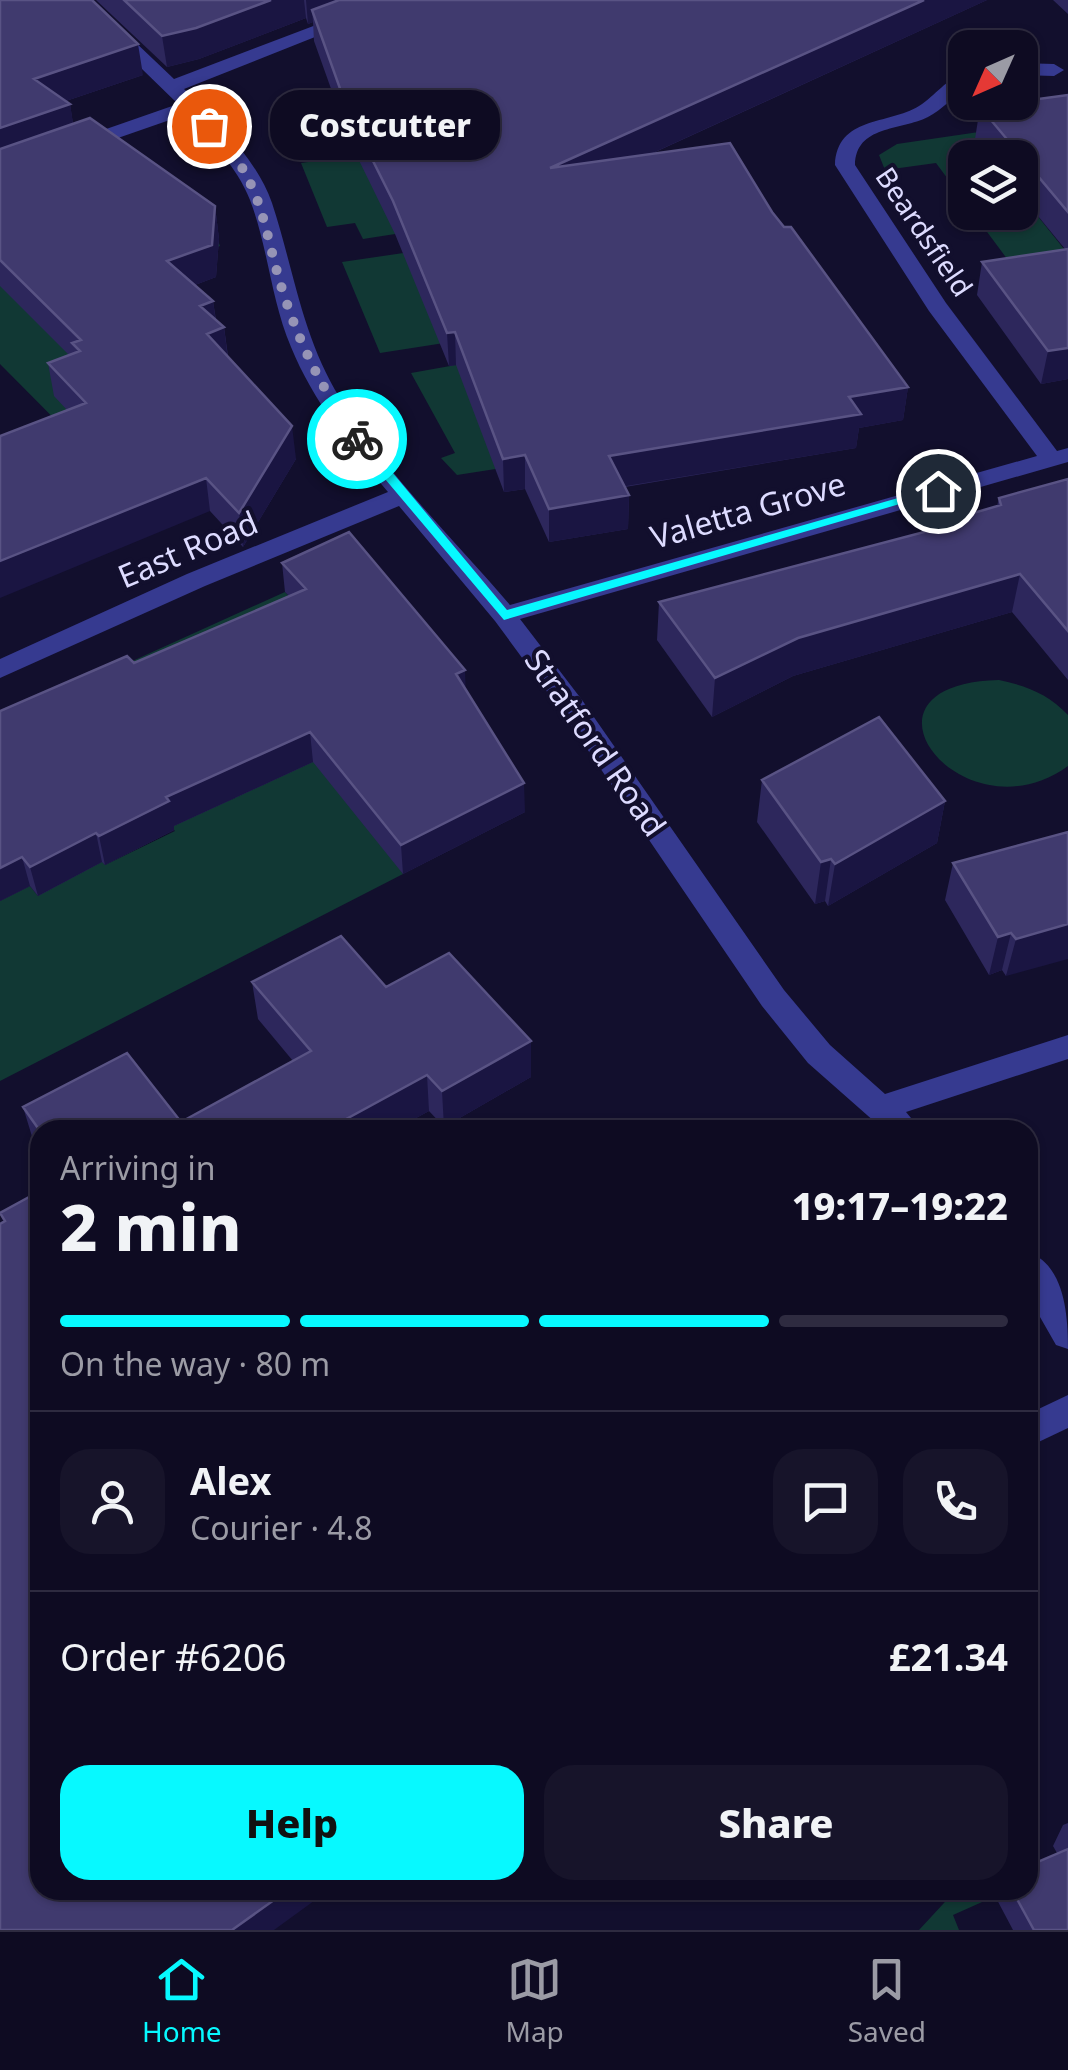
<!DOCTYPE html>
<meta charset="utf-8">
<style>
:root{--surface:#0e0b22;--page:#17142a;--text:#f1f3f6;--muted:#9b9ba5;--line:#2e2b40;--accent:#07f9ff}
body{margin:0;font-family:"Noto Sans",sans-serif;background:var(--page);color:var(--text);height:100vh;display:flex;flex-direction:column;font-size:38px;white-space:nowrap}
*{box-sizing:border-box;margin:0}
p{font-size:32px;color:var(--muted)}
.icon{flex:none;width:55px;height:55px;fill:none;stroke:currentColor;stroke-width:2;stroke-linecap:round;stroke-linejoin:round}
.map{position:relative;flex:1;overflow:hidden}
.details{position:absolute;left:30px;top:1120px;width:1008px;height:780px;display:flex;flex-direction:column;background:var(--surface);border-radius:30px;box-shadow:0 2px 8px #0004,0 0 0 2px var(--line)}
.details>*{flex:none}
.needle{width:65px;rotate:225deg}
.buttons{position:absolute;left:948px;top:30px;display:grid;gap:20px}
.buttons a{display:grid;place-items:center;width:90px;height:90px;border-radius:20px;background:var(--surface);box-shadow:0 2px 8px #0004,0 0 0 2px var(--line);font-size:50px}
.pin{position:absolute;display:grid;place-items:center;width:85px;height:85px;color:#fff;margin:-42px;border:5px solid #fff;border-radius:50%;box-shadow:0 2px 10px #0007}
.courier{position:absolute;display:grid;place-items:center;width:100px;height:100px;margin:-50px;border:8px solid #07f9ff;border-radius:50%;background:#fff;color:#222;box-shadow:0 2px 12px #0007}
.bubble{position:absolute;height:70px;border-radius:30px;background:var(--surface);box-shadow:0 2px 8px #0004,0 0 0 2px var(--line);font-size:32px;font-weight:800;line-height:70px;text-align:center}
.overview em{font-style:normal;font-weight:800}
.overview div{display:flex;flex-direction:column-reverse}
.overview{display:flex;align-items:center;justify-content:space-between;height:170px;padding:0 30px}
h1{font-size:65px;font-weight:800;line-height:75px}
.bar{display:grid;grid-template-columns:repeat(4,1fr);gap:15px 10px;align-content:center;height:120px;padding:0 30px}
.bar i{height:12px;border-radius:8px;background:var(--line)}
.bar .selected{background:var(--accent)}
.bar p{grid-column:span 4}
.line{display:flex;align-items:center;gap:25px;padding:0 30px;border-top:2px solid var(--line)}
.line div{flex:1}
.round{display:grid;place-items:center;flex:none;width:105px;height:105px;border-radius:30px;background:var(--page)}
.button{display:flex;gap:20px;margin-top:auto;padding:20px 30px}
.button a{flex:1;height:115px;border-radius:30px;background:var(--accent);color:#111;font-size:40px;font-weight:800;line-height:115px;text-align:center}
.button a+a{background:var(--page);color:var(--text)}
.tabs{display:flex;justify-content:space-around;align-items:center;height:140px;border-top:2px solid var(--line);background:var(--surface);font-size:28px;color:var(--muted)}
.tabs a{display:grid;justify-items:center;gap:5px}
.tabs .selected{color:var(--accent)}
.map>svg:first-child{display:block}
.green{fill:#113834}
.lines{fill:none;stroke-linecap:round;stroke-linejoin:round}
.lane{fill:#363a90;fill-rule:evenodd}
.street{fill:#363a90;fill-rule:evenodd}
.wall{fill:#2d275c}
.shaded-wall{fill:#1a1542}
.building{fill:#403a6e;stroke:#595384;stroke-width:2.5}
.route{fill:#07f9ff}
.done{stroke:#9694b6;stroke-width:10;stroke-dasharray:0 18}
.labels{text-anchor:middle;stroke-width:8;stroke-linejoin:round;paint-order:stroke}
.far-street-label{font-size:28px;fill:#dddbff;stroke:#120f2d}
.street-label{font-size:32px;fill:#dddbff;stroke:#120f2d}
</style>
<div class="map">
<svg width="1068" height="1930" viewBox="0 0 1068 1930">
<rect width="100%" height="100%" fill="#120f2d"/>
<path class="green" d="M347,95L366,136L294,146L277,105Z
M1040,123L976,139L990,157L965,158V202L936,163L885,170L879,155L897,144Z
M372,153L408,232L363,239L355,223L327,227L301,163Z
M1020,194L1068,254L1028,287L973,213L1020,212Z
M204,201L220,246L193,257L71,338L68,410L118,483L0,364V273Z
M417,251L457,341L380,353L342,262Z
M467,363L514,466L457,475L441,458L455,453L411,373Z
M285,592L309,618L267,664L403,874L0,1081V901L30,886L38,896L40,787L105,865L175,831L109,756L200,813L235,798L117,668Z
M999,680C1027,686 1048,694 1068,715V766C963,842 838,684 999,680Z
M956,1890H1009L953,1915L959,1930H919Z"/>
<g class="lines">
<path class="lane" d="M1068,1395V1428L1028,1447V1414Z"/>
<path class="street" d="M71,0H91L174,79L382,0H408L184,89C217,120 257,160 272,203C294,270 302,337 340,398C385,473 453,538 510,605L1037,456L929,311L835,165C837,116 888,125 919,106C936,95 946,79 965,73V87C953,97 942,110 928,117C900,131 856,125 855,165L946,303L1057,451L1068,448V462L520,619L582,700L784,990L830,1045L885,1094L1068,1035V1059L906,1112L921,1130H884L808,1063L762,1006L562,712L495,621L399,506L205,586L0,678V659L187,574L388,492C350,447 313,401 291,347C271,300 268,247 250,200C237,166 210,141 187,114L0,179V166L178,104Z
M1020,63L1054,64L1064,70L1054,76L1020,75Z
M1028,1252C1065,1265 1068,1316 1068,1349L1056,1345L1028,1296Z"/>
</g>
<path class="wall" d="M0,0L143,75L66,101L70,104L73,124L215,206L219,239L216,277L195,285L213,301L216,320L224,327L228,356L296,459L243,547L210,511L67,410L54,396L48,363L69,355L0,286Z
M96,0H987L651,154L772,212L908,387L903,420L859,428L856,448L625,487L629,495L628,529L549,542L525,489L504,492L456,365L449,366L395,234L350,142L314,41L313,22L308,24L306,18L199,59L167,67Z
M1053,0H1068V14Z
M1068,95V379L1041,384L977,295L982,262L1065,249L1020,194V158H990L975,139L980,107Z
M1068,479V680L1012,612L793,676L712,717L657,640L659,602L924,533L925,527L997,506L999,498Z
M282,563L465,670V688L525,812L403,874L313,762L174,826V830L105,865L102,862L38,896L30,886L0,901V711L134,663L289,596L285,592Z
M762,780L945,801L937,843L828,906L825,901L815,904L757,822Z
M1068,832L1006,976L1002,970L989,975L945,900L953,863Z
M252,982L386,987L531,1077L444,1127L429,1111L394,1130H40V1152L34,1143L23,1107L181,1122L293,1061L258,1019Z
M1068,1823V1930H1013L995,1896L998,1890H1028L1057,1853L1053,1846L1063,1825Z"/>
<path class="shaded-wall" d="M271,0H304L306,18L199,59L167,67L162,36Z
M306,0H371L312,10L313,22L308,24Z
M924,0H987L550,200V168Z
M138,44L143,75L39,110L34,79Z
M70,104L75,136L0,162V128Z
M215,206L219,239L216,277L171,294L167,261Z
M213,301L217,330L224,327L228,360L211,367L200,306Z
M455,332L456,365L449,366L447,333Z
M1068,348V379L1041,384L1048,351Z
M908,387L903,420L859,428L856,448L608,489L609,456L849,397Z
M292,426L296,459L243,547L239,513Z
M525,455V489L504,492L503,459Z
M206,478L210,511L0,598V561Z
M629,495L628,529L549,542V509Z
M1020,574L1012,612L793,676L712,717L715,678L798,638Z
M465,670L466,699L456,674Z
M310,732L313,762L174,826V830L105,865L99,836L166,797Z
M524,783L525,812L403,874L401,845Z
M945,801L937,843L828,906L835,864Z
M96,833L102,862L38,896L30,867Z
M22,857L30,886L0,901V868Z
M831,859L825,901L815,904L821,862Z
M1068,924V959L1006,976L1016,939Z
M1011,933L1002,970L989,975L998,937Z
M531,1041V1077L444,1127L442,1091Z
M427,1075L429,1111L394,1130H326Z
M288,1890H329L274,1930H232Z"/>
<path class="building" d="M0,0H92L138,44L34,79L70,104L0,128Z
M124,0H271L196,28L162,36Z
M339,0H924L550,168L730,143L772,212L784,227H791L908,387L849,397L861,414L609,456L629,495L549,509L525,455L503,459L455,332L447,333L393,201L348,111L312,10Z
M1068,95V212L980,107Z
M90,118L215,206L212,245L167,261L213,301L200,306L224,327L207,334L292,426L239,513L206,478L0,561V436L86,403L48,363L80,351L72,343L81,340L0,260V149Z
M1068,249V348L1048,351L982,262Z
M1068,479V631L1020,574L798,638L715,678L659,602L928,531L925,527L1001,505L999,498Z
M349,532L465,670L456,674L524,783L401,845L310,732L166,797L169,801L99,836L96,833L30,867L22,857L0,868V711L127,656L134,663L306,589L282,563Z
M879,717L945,801L835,864L831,859L821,862L762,780Z
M1068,832V924L1016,939L1011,933L998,937L953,863Z
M341,936L386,987L449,953L531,1041L442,1091L427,1075L326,1130H40V1131L23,1107L127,1053L181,1122L311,1051L252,982Z
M40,1191V1890H288L232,1930H0V1224L5,1221L0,1213Z
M1068,1849V1930H1034L1012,1890H1028V1866Z"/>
<path class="route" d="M353,436H362L507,610L933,488L944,491L504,620L353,441Z"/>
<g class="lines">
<path class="done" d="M209,126C268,186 261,228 286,301C303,352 326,395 357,439"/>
</g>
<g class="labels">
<g class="far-street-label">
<text transform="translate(924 232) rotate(56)" y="10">Beardsfield</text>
</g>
<g class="street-label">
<text transform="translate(748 511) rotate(-16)" y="11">Valetta Grove</text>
<text transform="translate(188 550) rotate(-23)" y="11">East Road</text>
<text transform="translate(595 743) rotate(55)" y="11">Stratford Road</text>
</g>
</g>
</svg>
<div class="buttons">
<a><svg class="needle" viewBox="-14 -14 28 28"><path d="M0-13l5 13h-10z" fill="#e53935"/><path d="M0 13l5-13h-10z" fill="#9b9ba5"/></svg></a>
<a><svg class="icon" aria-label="layers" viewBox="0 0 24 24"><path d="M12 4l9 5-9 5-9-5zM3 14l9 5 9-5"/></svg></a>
</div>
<div class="pin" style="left:209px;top:126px;background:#ea580c"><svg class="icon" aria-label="bag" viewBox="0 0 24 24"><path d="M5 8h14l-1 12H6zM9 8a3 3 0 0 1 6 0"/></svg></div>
<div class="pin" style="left:938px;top:491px;background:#1f2937"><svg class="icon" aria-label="home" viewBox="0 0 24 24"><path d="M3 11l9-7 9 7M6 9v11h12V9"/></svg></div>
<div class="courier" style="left:357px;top:439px"><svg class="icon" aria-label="bike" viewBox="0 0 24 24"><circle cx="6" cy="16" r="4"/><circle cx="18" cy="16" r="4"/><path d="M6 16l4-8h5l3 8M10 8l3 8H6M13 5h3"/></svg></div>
<div class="bubble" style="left:270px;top:90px;width:230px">Costcutter</div>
<section class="details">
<div class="overview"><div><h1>2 min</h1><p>Arriving in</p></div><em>19:17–19:22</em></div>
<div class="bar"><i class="selected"></i><i class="selected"></i><i class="selected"></i><i></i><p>On the way · 80 m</p></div>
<div class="line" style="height:180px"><a class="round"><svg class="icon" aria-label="person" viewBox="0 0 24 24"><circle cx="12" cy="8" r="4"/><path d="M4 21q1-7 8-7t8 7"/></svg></a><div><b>Alex</b><p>Courier · 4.8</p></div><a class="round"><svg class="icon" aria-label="chat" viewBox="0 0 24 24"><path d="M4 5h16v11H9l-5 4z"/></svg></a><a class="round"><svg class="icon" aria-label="phone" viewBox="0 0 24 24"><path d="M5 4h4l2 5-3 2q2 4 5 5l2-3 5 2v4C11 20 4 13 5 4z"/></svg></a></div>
<div class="line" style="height:130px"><div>Order #6206</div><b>£21.34</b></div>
<div class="button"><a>Help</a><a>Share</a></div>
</section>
</div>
<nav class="tabs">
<a class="selected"><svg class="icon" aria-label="home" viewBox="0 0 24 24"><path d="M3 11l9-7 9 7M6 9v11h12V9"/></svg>Home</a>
<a><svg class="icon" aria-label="map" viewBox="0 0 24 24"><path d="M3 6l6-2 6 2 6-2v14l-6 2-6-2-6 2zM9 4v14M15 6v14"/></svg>Map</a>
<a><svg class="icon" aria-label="saved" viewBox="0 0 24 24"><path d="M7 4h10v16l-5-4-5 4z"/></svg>Saved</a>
</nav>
